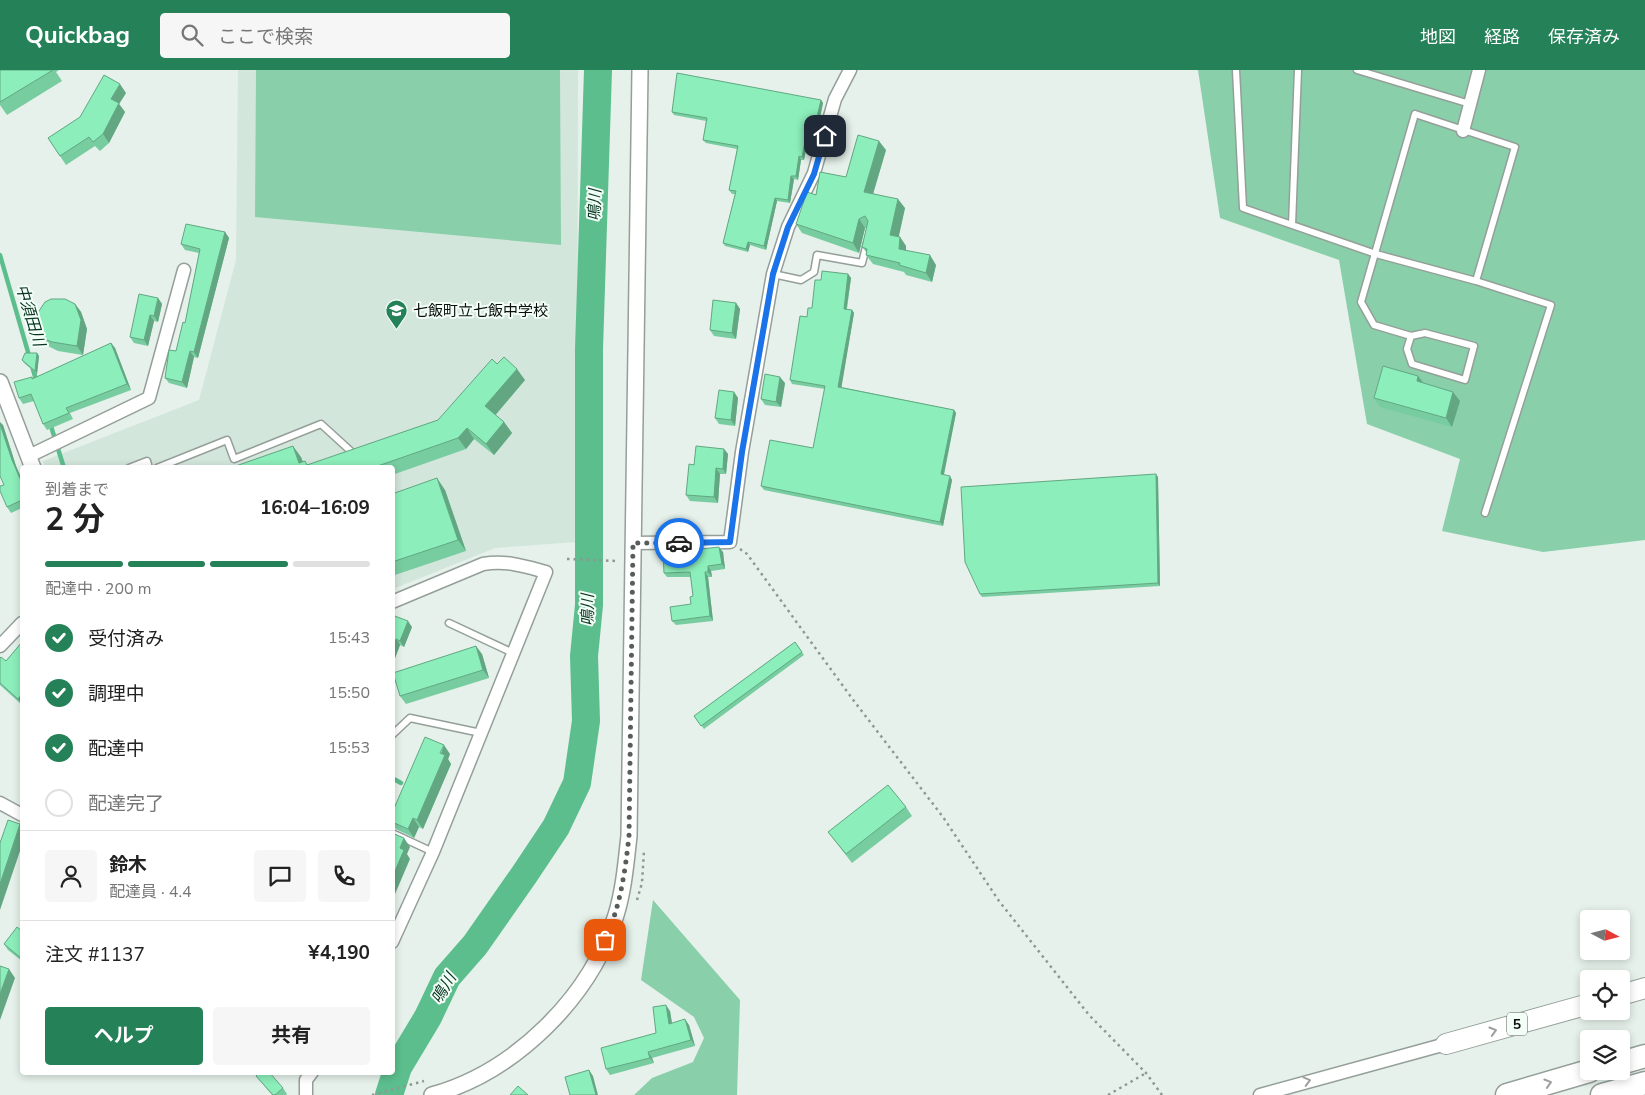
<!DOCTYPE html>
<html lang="ja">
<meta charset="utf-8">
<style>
:root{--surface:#fff;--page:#f6f6f6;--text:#222;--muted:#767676;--line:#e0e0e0;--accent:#248158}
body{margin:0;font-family:"Nunito Sans","Noto Sans JP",sans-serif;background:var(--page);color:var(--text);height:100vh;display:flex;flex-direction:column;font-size:19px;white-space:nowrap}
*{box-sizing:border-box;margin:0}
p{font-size:16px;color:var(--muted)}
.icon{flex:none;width:28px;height:28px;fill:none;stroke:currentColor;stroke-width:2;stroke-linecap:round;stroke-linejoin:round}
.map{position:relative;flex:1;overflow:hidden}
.drawer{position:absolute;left:20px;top:395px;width:375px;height:610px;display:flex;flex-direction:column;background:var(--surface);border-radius:5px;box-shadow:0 2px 8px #0003}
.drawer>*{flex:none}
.needle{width:32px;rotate:97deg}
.controls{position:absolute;left:1580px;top:840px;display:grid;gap:10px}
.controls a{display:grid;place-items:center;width:50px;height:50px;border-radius:5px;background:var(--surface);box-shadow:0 2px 8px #0003;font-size:25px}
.pin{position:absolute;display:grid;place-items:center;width:42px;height:42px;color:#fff;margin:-21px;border-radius:10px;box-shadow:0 2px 8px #0006}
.courier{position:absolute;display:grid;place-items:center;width:50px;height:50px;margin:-25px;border:4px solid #1a73e8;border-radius:50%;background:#fff;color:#222;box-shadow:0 1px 6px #0007}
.head em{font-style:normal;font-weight:700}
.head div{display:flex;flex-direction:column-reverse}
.head{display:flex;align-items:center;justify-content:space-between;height:85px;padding:0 25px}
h1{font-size:32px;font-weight:700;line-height:38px}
.bar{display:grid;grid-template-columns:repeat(4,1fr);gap:8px 5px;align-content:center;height:60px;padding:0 25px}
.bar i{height:6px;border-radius:4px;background:var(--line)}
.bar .selected{background:var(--accent)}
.bar p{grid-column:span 4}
.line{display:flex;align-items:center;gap:12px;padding:0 25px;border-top:1px solid var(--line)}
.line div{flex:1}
.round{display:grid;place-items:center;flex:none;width:52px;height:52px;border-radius:5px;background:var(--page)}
ol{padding:0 25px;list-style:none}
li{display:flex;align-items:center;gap:15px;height:55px}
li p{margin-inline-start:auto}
li .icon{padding:5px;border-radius:50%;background:var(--accent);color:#fff;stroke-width:4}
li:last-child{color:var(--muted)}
li i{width:28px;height:28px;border:2px solid var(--line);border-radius:50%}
.action{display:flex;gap:10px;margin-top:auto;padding:10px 25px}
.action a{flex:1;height:58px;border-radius:5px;background:var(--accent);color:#fff;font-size:20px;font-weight:700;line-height:58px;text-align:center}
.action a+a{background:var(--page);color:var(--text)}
header{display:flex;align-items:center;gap:30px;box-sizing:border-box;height:70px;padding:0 25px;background:var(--accent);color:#fff}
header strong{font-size:24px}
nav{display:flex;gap:28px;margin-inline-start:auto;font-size:18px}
.search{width:350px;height:45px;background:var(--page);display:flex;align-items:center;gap:12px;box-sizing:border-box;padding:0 18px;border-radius:5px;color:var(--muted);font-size:19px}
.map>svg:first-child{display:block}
.built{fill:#d3e6db}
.green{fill:#89cfa9}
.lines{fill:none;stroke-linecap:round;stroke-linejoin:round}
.stream{stroke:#5cbe8d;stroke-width:4.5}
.river{stroke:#5cbe8d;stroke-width:28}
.service-casing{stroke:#959f99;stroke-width:9}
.minor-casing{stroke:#959f99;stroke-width:15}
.tertiary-casing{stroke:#959f99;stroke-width:18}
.trunk-casing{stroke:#959f99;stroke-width:22}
.motorway-casing{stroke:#959f99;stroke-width:25}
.path{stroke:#8e9792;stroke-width:2.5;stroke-dasharray:2.5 4;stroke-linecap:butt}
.service{stroke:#fff;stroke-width:6}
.minor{stroke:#fff;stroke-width:12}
.tertiary{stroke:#fff;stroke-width:15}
.trunk{stroke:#fff;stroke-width:20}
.motorway{stroke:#fff;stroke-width:22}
.wall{fill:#78cda0}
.shaded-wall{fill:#62a782}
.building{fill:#8ceeba;stroke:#62a782}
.oneway{stroke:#9d9f9e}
.done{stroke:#575e5a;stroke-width:5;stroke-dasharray:0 9}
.route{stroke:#1a73e8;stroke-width:6}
.labels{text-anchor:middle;stroke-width:4;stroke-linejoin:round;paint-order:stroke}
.shield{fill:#f3fef7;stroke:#515753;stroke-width:1}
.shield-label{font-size:14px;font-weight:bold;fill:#0b0f0d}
.poi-label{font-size:15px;fill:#0b0f0d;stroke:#f3fef7;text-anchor:start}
.water-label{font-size:16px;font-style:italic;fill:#083521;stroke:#f3fef7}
</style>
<header>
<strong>Quickbag</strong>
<div class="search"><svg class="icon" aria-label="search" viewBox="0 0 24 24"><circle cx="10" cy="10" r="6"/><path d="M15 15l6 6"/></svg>ここで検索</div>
<nav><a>地図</a><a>経路</a><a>保存済み</a></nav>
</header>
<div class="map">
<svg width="1645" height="1025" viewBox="0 0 1645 1025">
<rect width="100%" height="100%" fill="#e5f1ea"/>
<path class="built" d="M238,0H578L577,472L495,478L393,519L392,398H46L43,391L199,330L236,190Z"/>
<path class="green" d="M256,0H560L561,175L255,147Z
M1198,0H1645V470L1543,482L1442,461L1460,389L1367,354L1339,190L1220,148Z
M653,830L740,930L737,1025H634L652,1008L693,992L704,968L694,947L641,910Z"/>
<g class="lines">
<path class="stream" d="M0,185L30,289
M32,296L37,313
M50,353L64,398
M392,708L401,713"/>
<path class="river" d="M389,1025L398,997L428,947L447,907L475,875L524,805L556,757L577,713L586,651L584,586L589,535V279L598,0"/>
<defs>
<path id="service" d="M1236,0L1243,138L1376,184L1476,211L1551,235L1485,443
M1357,0L1470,34
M1292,155L1298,0
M773,204L801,210L814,202L817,185L862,193L867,173
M1411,266L1407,279L1412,294L1465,310L1474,276L1425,263L1411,266L1374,255L1361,232L1415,44L1515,77L1476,211
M129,398L147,391L149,398
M157,398L227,370L234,389L321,354L355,385
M449,553L513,583
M392,665L410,648L481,663
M392,763L433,782"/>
<path id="minor" d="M1463,61L1479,0
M29,386L149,328L184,200
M633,473L730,472L742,382L773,204L788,157L814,103L835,29L850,0
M392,532L483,494C506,490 524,496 546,502L433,782L392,872
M0,576L22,553
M0,733L22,745
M306,1025V1010L312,1002
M1260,1025L1446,974"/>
<path id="tertiary" d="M0,312L33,398
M432,1025C515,1002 591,927 616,845C624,819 626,792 629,766L640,0"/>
<path id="trunk" d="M1621,925L1645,918
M1446,974L1589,934"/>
<path id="motorway" d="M1621,993L1645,986
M1507,1025L1589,1001
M1602,1025L1645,1013"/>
</defs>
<use href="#service" class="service-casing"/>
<use href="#minor" class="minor-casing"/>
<use href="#tertiary" class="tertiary-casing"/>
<use href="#trunk" class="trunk-casing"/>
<use href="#motorway" class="motorway-casing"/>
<path class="path" d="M740,479L747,484L854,631L943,747L999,831L1089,945L1146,1003L1162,1025
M567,489L616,491
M637,830L642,813L644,781
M372,1025L424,1011
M1108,1025L1146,1003"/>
<use href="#service" class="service"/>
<use href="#minor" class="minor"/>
<use href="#tertiary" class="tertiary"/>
<use href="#trunk" class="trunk"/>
<use href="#motorway" class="motorway"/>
</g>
<path class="wall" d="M0,0H59L56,2L62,11L7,45L0,35Z
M126,23L119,34L125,42L109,73L100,81L95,76L66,95L48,68Z
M821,30L823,33L815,71L808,70L804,90H801L798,110L794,109L790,133L777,131L766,180L750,175L748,182L725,176L723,173L735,124H732L729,120L737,79L706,73L703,70L706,51L674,45L672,42Z
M886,80L873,123L905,138L898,167H900L906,176V180L936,195L932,212L906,205L904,202L873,194L866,185L867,183L862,177L867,158H865L859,183L802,163L796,154L846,107Z
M225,162L229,168L198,288L194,287L187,318L169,313L165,308L176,281L185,253L199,183L185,180L181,174Z
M848,204L851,208L847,239L852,240L854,243L841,317L954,340L956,343L944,405L952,410L943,456L764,420L761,416L813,378L825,319L792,314L790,310L807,247L812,238L821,210Z
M158,228L162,234L158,252L154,251L148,276L134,273L130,267Z
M736,233L740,239L736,269L714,266L710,260Z
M75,234L81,242L87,259L83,285L58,281L48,276L42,268Z
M111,273L115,278L131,320L70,343L73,349L47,360L43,354L34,331L23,334L19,328L32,307L33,309Z
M37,283L39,286L37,304L24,293L22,290Z
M497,294L525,310L495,345L504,352L512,363L494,385L474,369L466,379L392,405V398H230L301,387L303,392L308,395L438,350Z
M1418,306L1424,313L1460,331L1452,357L1380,337L1374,328Z
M785,313L781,337L765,335L761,329Z
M734,322L738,328L735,356L719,354L715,348Z
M3,355L16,396L22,410V438L11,443L7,437Z
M724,379L728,384L726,404H720L718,433L690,431L686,425L694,395Z
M1158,407L1160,516L982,527L980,524Z
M445,420L466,481L392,506V424Z
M681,479L682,481L723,482L725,499L711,501L712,507H708L713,551L676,555L672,551L691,534L693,526L691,507H667L664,503Z
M392,545L412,557L404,577L400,575L392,596Z
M22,572V635L0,615V588L6,591Z
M795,572L804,585L704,659L694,646Z
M482,584L489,608L406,634L400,626Z
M450,684L448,689L451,694L423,759L419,757L414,768L396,759L392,755V743Z
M906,737L912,746L852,793L828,762Z
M22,861V891L8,880L4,874Z
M670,941L672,953L689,955L695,976L652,988L654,993L610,1005L606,999L656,963Z
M256,1006L283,1018L287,1024L286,1025H272Z"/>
<path class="shaded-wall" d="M120,14L126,23L119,34L125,42L109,73L103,64L111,29Z
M821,30L823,33L815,71L812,68Z
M806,67L808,70L804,90L802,87Z
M879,71L886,80L871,131L864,122Z
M799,86L801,90L798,110L796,106Z
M791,106L794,109L790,133L788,130Z
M775,128L777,131L766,180L764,176Z
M898,129L905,138L897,175L890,165Z
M859,149L865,158L859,183L853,173Z
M225,162L229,168L198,288L194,282Z
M900,167L906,176V188L899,179Z
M748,172L750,175L748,182L746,179Z
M930,185L936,195L932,212L926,203Z
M848,204L851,208L846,242L844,239Z
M158,228L162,234L158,252L154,246Z
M736,233L740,239L736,269L732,263Z
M75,234L81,242L87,259L83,285L77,276Z
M852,240L854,243L841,320L838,317Z
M150,245L154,251L148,276L144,270Z
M111,273L115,278L131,320L127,314Z
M190,281L194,287L187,318L182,312Z
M37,283L39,286L37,304L35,301Z
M517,299L525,310L493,348L485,336Z
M1418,306L1424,314L1417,311Z
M780,307L785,313L781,337L776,332Z
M734,322L738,328L735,356L731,350Z
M1453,322L1460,331L1452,357L1446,348Z
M954,340L956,343L943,408L941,404Z
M0,352L3,355L16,396L22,410V413L12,390L0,354Z
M504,352L512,363L494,385L486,374Z
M467,358L474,369L466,379L458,368Z
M293,376L301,387L305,398L299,393Z
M724,379L728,384L726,404L723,399Z
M716,398L720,404L718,433L714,427Z
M1156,404L1158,407L1160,516L1158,513Z
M950,406L952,410L943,456L940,452Z
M437,408L445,420L466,481L458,470Z
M719,477L723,482L725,499L722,494Z
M708,496L711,501L712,507L708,502Z
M705,502L708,507L713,551L710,546Z
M408,551L412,557L404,577L400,571Z
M396,569L400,575L392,596V579Z
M476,576L482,584L489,608L483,600Z
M22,624V635L18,629Z
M444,675L450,684L448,689L451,694L423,759L417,750Z
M413,748L419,757L414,768L408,759Z
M20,754L22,757V775L0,840V814Z
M404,768L410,777L407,784L410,789L392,831V808L400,778Z
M9,899L15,908L0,950V924Z
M666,935L670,941L673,960L669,954Z
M685,949L689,955L695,976L691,970Z
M648,982L652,988L654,993L650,988Z
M589,1000L593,1006L598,1025H596Z"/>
<path class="building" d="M0,0H53L0,32Z
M677,3L821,30L812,68L806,67L802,87L799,86L796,106H791L788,130L775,128L764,176L748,172L746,179L723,173L736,121L729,120L738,76L703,70L707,48L672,42Z
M104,5L120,14L111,29L119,33L103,64L93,72L89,67L60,86L48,68L80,47Z
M858,65L879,71L864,122L898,129L890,165L900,167L899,179L930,185L926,203L899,195L900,193L866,185L867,179L862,177L868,151L865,146L859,149L853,173L796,154L807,122L816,125L820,102L846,107Z
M186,154L225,162L194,282L190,281L182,312L165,308L169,280L176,281L183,252L185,253L200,179L181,174Z
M822,201L848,204L844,239L852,240L838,317L954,340L941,404L950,406L940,452L761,416L770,370L813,378L825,316L790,310L800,246L807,247L808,238H812L815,210H821Z
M139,224L158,228L154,246L150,245L144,270L130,267Z
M51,229H65L75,234L81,250L77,276L52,272L42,268L37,258V244L45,232Z
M713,230L736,233L732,263L710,260Z
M111,273L127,314L66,338L69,343L43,354L31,324L19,328L14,312L32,307V309Z
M25,283H37L35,301L22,290Z
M504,287L517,299L485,336L504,352L486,374L467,358L458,368L372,398H230L293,376L299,393L305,391L307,395L438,350L492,289L497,294Z
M1383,296L1418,306L1417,311L1453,322L1446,348L1374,328Z
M765,304L780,307L776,332L761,329Z
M719,320L734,322L731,350L715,348Z
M0,354L12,390L22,413V430L7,437L0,421V416L4,415L0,406Z
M696,376L724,379L723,399L716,398L714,427L686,425L689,394L694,395Z
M1156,404L1158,513L980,524L965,492L961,417Z
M437,408L458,470L392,492V424Z
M719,477L722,494L708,496V502H705L710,546L672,551L670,537L691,534L690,527L693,526L690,502L664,503L663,479H681V481Z
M392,545L408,551L400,571L396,569L392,579Z
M22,572V624L18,629L0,613V588L1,587L6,591Z
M795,572L802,582L701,656L694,646Z
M476,576L483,600L400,626L393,603Z
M425,667L444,675L440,683L445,685L417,750L413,748L408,759L392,752V743Z
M888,715L906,737L846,784L828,762Z
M8,750L20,754L0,814V773Z
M392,763L404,768L400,778L404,780L392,808Z
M17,857L22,861V889L4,874Z
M0,896L9,899L0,924Z
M666,935L669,954L685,949L691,970L648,982L650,988L606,999L601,978L656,963L653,937Z
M589,1000L596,1025H570L565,1007Z
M259,1002H269L283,1018L275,1025H273L256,1006Z
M518,1016L528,1025H510Z"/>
<defs><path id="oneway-chevron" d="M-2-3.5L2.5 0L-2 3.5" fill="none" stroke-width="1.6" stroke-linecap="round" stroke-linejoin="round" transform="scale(1.25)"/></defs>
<g class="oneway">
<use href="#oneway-chevron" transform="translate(1493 961) rotate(-16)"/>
<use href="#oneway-chevron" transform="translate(1307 1011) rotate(-15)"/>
<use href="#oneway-chevron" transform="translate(1548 1013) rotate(-17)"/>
</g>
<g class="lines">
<path class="done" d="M605,870C620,837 625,803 629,766L633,473H679"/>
<path class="route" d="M679,473L730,472L742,382L773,204L788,157L814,104L825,66"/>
</g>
<defs>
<symbol id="school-pin" viewBox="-11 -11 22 30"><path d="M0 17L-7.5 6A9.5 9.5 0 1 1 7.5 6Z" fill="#248158" stroke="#f3fef7"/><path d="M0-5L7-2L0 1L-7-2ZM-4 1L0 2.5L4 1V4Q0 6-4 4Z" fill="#fff"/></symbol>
</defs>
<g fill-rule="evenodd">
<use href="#school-pin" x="384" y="228" width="25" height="34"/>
</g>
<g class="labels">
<rect class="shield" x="1507" y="942.5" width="20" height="23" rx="4"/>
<g class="shield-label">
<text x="1517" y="959">5</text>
</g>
<g class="poi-label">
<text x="413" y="246">七飯町立七飯中学校</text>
</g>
<g class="water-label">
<text transform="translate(594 135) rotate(-88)" y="6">鳴川</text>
<text transform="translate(31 245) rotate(73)" y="6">中須田川</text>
<text transform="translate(587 540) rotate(-90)" y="6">鳴川</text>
<text transform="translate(443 918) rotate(-59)" y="6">鳴川</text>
</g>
</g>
</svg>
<div class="controls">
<a><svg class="needle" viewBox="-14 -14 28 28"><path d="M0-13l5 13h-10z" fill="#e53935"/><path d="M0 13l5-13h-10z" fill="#767676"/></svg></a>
<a><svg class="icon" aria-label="locate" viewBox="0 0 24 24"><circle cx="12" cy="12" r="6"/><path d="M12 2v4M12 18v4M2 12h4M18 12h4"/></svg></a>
<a><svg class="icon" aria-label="layers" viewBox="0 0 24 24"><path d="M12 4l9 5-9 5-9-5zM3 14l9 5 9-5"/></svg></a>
</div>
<div class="pin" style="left:605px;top:870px;background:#ea580c"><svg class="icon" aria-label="bag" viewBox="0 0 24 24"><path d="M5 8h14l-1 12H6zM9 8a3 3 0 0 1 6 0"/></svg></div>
<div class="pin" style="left:825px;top:66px;background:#1f2937"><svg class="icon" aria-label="home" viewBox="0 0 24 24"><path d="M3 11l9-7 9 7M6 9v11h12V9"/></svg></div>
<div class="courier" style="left:679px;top:473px"><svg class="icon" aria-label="car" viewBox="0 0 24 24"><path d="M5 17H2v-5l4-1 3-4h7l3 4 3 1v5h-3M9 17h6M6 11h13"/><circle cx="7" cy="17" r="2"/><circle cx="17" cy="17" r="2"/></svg></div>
<section class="drawer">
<div class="head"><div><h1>2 分</h1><p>到着まで</p></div><em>16:04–16:09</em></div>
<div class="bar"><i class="selected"></i><i class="selected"></i><i class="selected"></i><i></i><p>配達中 · 200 m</p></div>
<ol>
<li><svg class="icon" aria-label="check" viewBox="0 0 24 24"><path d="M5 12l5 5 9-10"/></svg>受付済み<p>15:43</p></li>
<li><svg class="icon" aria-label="check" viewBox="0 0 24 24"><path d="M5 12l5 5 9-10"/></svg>調理中<p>15:50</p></li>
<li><svg class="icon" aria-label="check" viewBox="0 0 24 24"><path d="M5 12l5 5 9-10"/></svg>配達中<p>15:53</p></li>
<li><i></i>配達完了</li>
</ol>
<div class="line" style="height:90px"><a class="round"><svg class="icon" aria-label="person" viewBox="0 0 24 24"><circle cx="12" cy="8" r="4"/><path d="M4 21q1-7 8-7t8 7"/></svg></a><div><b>鈴木</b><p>配達員 · 4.4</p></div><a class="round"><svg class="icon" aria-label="chat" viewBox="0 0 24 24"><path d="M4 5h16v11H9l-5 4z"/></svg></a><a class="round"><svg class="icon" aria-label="phone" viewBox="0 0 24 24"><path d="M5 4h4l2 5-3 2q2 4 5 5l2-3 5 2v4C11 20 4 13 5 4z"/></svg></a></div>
<div class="line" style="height:65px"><div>注文 #1137</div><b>¥4,190</b></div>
<div class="action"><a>ヘルプ</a><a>共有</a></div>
</section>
</div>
